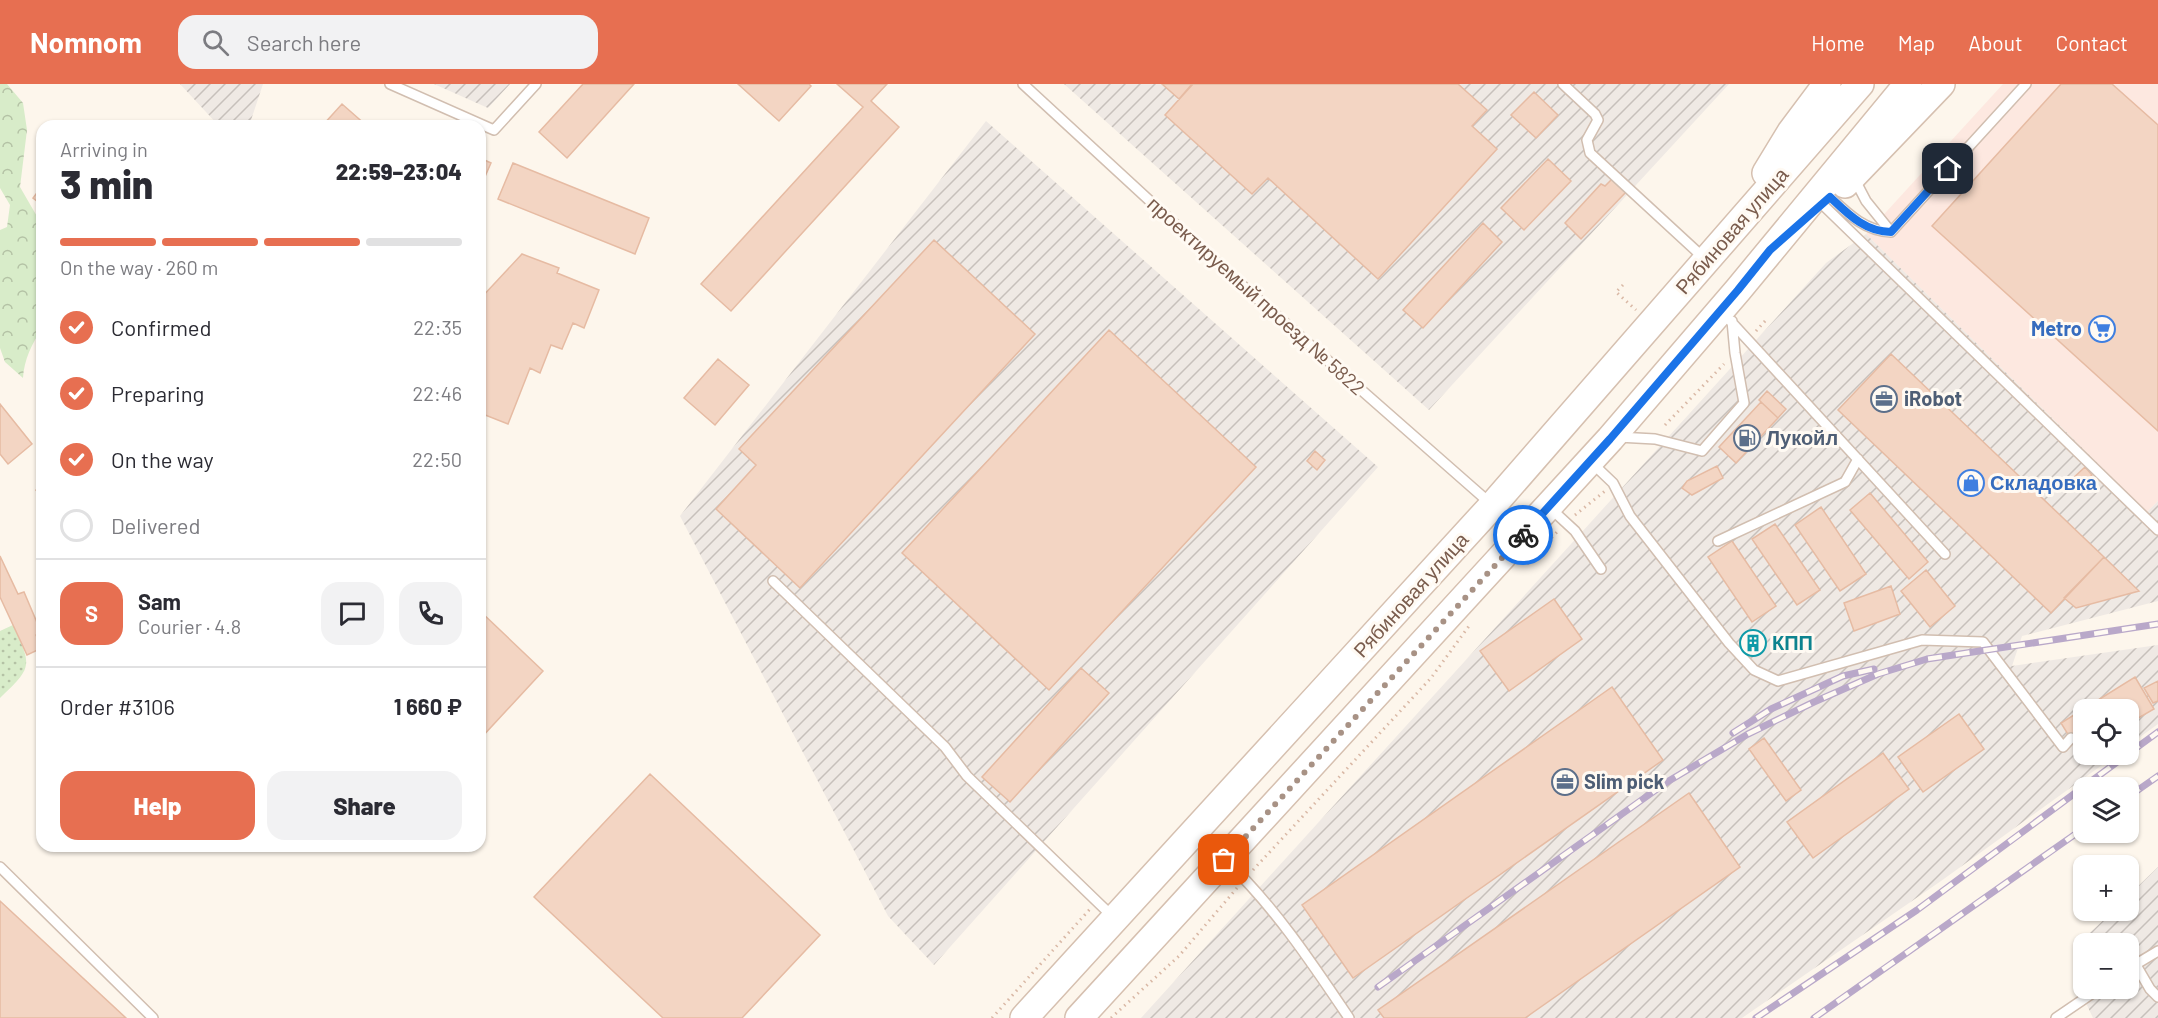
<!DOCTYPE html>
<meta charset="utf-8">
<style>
:root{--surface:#fff;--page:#f2f2f3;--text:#2b2b33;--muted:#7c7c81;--line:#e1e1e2;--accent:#e76f51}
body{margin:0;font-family:Barlow,sans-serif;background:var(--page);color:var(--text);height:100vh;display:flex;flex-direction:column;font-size:22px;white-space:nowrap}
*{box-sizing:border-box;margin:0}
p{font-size:20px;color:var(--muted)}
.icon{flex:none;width:33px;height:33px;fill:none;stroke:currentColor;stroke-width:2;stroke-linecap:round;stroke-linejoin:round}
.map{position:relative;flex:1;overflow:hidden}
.side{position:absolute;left:36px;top:36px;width:450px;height:732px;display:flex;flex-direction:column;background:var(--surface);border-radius:18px;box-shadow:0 2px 4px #0004}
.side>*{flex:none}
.fabs{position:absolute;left:2073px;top:615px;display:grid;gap:12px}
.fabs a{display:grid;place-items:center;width:66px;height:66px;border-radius:12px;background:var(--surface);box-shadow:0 2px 4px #0004;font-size:30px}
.pin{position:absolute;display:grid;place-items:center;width:51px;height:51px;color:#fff;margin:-26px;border-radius:12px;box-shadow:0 3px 9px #0006}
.courier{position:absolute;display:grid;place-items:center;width:60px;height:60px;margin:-30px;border:4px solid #1a73e8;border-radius:50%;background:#fff;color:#222;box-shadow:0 2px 8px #0007}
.summary em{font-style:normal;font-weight:800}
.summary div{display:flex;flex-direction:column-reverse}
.summary{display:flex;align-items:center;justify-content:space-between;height:102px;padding:0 24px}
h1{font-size:39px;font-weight:800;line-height:45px}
.bar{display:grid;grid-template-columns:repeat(4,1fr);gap:9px 6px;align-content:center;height:72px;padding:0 24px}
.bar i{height:8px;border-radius:4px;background:var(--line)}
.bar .current{background:var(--accent)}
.bar p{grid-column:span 4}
.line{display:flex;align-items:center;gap:15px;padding:0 24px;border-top:2px solid var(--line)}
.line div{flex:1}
.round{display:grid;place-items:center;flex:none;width:63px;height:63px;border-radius:18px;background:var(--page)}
ol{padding:0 24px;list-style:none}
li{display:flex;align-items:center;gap:18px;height:66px}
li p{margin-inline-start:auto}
li .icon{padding:6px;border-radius:50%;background:var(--accent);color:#fff;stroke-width:4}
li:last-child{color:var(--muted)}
li i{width:33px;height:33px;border:3px solid var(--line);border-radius:50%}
.button{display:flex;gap:12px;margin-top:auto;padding:12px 24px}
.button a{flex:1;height:69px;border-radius:18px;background:var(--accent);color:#fff;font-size:24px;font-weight:800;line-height:69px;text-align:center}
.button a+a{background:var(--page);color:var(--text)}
header{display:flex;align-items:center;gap:36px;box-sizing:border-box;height:84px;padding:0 30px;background:var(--accent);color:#fff}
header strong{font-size:28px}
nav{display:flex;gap:33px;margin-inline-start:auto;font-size:21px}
.search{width:420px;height:54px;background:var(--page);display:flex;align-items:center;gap:15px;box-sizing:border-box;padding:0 21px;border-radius:18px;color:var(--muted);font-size:22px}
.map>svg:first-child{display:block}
.commercial{fill:#fde8e0}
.industrial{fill:url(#industrial-furrows);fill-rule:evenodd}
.grass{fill:url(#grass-dots)}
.forest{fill:url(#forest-crowns)}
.building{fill:#f3d5c3;stroke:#e6bba3;stroke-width:1.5}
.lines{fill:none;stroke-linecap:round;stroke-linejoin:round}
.lane-casing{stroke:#d1beb0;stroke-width:12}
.secondary-casing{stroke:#d6c0b0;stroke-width:30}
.path{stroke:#d9b8a5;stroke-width:3;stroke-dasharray:1.5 4.5;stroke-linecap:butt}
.lane{stroke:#fff;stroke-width:9}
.secondary{stroke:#fff;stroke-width:27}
.rail-casing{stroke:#b9a8c9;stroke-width:7}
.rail{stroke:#fffaf3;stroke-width:4.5;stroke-dasharray:14;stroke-linecap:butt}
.done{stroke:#a89285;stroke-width:6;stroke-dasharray:0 10.8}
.route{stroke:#1a73e8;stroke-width:8}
.labels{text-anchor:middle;stroke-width:6;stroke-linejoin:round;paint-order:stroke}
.street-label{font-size:20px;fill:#7a5c4d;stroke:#fffaf3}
.shop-label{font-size:20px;font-weight:bold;fill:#366cbe;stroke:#fffaf3;text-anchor:end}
.service-label{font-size:20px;font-weight:bold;fill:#4e5e75;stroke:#fffaf3;text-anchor:start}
.culture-label{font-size:20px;font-weight:bold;fill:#0d838f;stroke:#fffaf3;text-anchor:start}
</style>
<header>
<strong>Nomnom</strong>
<div class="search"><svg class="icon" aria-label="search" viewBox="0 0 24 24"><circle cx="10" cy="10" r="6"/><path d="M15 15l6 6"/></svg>Search here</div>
<nav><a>Home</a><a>Map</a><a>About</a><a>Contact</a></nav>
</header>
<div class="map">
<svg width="2158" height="934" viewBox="0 0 2158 934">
<defs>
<pattern id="industrial-furrows" width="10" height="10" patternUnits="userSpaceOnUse" patternTransform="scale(1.5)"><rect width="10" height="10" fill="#efe9e4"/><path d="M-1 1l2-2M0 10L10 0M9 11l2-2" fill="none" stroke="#c7c0bb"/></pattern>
<pattern id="grass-dots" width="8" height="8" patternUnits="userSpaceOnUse" patternTransform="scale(1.5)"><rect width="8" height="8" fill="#d8ecc9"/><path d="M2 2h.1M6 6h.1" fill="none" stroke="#b4c2a5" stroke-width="1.8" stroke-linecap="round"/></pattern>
<pattern id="forest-crowns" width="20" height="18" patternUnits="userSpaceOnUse" patternTransform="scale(1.5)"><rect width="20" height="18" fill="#d8ecc9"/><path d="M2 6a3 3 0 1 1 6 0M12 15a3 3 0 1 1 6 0" fill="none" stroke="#b4c2a5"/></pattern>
</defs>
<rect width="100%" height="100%" fill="#fdf6ec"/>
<path class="commercial" d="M2003,0H2158V417L2147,428L1866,150Z"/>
<path class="industrial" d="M180,0H263L249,42H219Z
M434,0H510L488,24Z
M1064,0H1729L1429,326Z
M986,37L1378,383L934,881L888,832L680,432Z
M1866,150L2147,428L2158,417V517L2022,552L2012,582L2158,561V640L2129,661L2128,626H2084V670L2116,671L1941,797L1742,934H1141L1826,179Z
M2158,783V934H2093L2079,904L2076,862L2113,827L2128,826L2129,811ZM2084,860H2128V904H2084Z"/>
<path class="grass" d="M13,541C32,582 33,583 0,614V547Z"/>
<path class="forest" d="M0,0H7L23,19L27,46L20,103L42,141V245C32,259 24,276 23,294L5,278L0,264V146L7,143L10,121L0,104Z"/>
<path class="building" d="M583,0H634L567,74L539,48Z
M738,0H809L811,2L779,37Z
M837,0H887L871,17L899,43L731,227L701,200L863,23Z
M1162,0H1192L1179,15Z
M1193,0H1458L1487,26L1472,42L1497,65L1378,195L1268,94L1252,110L1165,31Z
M2061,0H2112L2158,41V347L1932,142Z
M1534,8L1558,31L1536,54L1511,31Z
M342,20L367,42H322Z
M480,74L491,79L480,104Z
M1548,75L1571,97L1524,146L1501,124Z
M513,79L649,134L635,170L498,115Z
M1612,95L1626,108L1581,155L1565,139L1601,100L1605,102Z
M42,102V121L33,114Z
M1483,139L1502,158L1423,244L1403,226Z
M934,156L1035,250L800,504L716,425L756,381L739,365Z
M522,170L559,184L557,189L599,206L584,244L573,239L562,265L551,261L540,289L530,284L508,340L480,329V215Z
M1109,246L1256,383L1049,606L902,469Z
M1891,270L2104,473L2051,529L1838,326Z
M718,275L749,301L715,341L684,314Z
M1767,307L1786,325L1778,334L1759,316Z
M1761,318L1778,334L1736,379L1719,363Z
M0,320L32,360L8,380L0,370Z
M1315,367L1325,376L1317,386L1307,377Z
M1717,382L1723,394L1692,411L1682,404L1687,397Z
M2085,383L2092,391L2078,404L2071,396Z
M42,401V414L36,406Z
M1870,409L1928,478L1909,495L1850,426Z
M1821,423L1866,490L1840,507L1795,441Z
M1775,440L1820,506L1797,521L1752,455Z
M1732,457L1776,522L1752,538L1708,473Z
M0,472L18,510L24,508L41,548L36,551L42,564L27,571L0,513Z
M2104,473L2139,507L2076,524L2064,514Z
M1926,486L1955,522L1930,543L1901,507Z
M1891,502L1900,530L1854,547L1844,519Z
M1554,515L1582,555L1509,607L1480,567Z
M480,527L543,587L480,655Z
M1751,553L1760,562L1756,566L1747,557Z
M1081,584L1109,609L1010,718L982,693Z
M2135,593L2154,625L2128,640V626H2084V668L2080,670L2061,639Z
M2158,597V617L2153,619L2144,604Z
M1612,603L1663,676L1353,894L1302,821Z
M1959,630L1984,665L1923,708L1898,673Z
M1764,654L1801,706L1786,717L1749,665Z
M1883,669L1909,705L1813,774L1787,738Z
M650,690L820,851L742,934H663L534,813Z
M1689,709L1740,783L1525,934H1384L1378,926Z
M0,817L126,934H0Z"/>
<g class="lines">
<defs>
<path id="lane" d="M390,0L494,46L536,0
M1023,0L1227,188L1491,420
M1563,0L1595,30L1598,36L1587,56L1590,69L1705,175
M1855,96L1866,117L1891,148
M1830,113C1848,130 1865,147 1891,148L2026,0
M1822,120L2158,446
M1723,229L1945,470
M1618,353L1655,355L1702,367L1744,319L1735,269L1732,237
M1591,378L1613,399L1630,432L1729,559L1754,586L1778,597L1922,556L1983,558L2063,663L2071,654
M1549,423L1575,447L1601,485
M1718,457L1845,398L1858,375
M773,497L945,663L967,692L1112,832
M1226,777C1272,819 1314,882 1349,934
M0,783L153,934
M2136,881L2150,905L2158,913
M2128,885L2158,867
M2056,934L2100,904"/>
<path id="secondary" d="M1766,89L1791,48L1827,0
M1845,100L1941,0
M1024,934L1492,422L1860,0
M1079,934L1610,355L1738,206L1908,0"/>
</defs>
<use href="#lane" class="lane-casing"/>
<use href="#secondary" class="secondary-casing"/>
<path class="path" d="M1623,201L1616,208L1636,226
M1756,247L1766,236
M1665,341L1724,280
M1575,431L1605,407
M1527,480L1557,448
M1253,786L1431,594L1469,542
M992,934L1090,825
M1111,934L1179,872L1237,804"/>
<use href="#lane" class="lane"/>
<use href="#secondary" class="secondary"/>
<defs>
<path id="rail" d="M1733,649L1771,625L1843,592L1874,585
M2128,670L2158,648
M2128,713L2158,692
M1378,903L1667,698L1748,650L1814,618L1878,590L1927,575L2158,540
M1756,934L1917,826L2128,670
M1814,934L2084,744"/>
</defs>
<use href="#rail" class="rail-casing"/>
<use href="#rail" class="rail"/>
</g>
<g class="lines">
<path class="done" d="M1224,776L1523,451"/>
<path class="route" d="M1523,451L1610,355L1738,206L1770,166L1830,113C1848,130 1865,148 1891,148L1948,85"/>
</g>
<defs>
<symbol id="supermarket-ring" viewBox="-11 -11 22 22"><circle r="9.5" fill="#fffaf3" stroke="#3f7fe0" stroke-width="1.5"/><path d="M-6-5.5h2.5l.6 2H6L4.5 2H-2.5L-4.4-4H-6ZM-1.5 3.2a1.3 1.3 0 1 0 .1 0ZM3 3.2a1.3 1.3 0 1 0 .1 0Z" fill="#3f7fe0"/></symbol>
<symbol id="office-ring" viewBox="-11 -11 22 22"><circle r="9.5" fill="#fffaf3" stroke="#5c6f8a" stroke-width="1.5"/><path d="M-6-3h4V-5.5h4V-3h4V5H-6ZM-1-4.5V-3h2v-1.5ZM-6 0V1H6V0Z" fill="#5c6f8a"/></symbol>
<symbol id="fuel-ring" viewBox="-11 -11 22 22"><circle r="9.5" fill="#fffaf3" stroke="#5c6f8a" stroke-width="1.5"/><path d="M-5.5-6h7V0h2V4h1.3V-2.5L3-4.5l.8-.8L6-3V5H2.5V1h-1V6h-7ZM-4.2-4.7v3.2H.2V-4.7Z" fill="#5c6f8a"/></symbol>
<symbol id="shop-ring" viewBox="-11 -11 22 22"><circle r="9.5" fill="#fffaf3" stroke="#3f7fe0" stroke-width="1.5"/><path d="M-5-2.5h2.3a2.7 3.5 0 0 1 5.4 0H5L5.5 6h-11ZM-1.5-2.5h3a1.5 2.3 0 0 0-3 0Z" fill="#3f7fe0"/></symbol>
<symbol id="building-ring" viewBox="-11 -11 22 22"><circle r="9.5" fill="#fffaf3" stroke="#0f9aa8" stroke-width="1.5"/><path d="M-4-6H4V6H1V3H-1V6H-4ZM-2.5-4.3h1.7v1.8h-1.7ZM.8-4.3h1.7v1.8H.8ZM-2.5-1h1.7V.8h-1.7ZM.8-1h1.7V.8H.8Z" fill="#0f9aa8"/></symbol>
</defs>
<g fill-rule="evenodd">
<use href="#supermarket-ring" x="2087" y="230" width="30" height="30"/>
<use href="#office-ring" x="1869" y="300" width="30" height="30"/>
<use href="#fuel-ring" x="1732" y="339" width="30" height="30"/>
<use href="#shop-ring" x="1956" y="384" width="30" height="30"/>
<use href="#building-ring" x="1738" y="544" width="30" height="30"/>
<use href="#office-ring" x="1550" y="683" width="30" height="30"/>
</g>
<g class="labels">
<g class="street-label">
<text transform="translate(1732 147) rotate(-49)" y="7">Рябиновая улица</text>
<text transform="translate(1256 212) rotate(42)" y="7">проектируемый проезд № 5822</text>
<text transform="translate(1411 511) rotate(-48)" y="7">Рябиновая улица</text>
</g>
<g class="shop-label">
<text x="2082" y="252">Metro</text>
<text x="1990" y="406" text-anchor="start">Складовка</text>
</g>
<g class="service-label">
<text x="1904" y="322">iRobot</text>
<text x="1766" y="361">Лукойл</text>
<text x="1584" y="705">Slim pick</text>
</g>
<g class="culture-label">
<text x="1772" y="566">КПП</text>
</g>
</g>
</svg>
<div class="fabs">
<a><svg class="icon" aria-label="locate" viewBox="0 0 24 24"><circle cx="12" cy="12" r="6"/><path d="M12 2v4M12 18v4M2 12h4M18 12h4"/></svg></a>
<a><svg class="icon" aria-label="layers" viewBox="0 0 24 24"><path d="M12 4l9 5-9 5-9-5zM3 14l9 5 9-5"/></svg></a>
<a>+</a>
<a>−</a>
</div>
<div class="pin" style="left:1224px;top:776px;background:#ea580c"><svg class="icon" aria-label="bag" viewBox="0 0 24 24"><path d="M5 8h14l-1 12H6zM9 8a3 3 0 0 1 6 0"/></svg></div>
<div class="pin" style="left:1948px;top:85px;background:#1f2937"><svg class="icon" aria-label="home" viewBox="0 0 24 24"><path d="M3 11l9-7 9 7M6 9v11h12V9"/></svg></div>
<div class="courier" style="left:1523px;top:451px"><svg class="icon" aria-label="bike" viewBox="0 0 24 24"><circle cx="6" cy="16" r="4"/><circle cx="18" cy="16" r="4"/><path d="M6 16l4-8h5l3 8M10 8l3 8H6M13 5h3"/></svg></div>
<section class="side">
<div class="summary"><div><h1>3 min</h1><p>Arriving in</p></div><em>22:59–23:04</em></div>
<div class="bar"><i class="current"></i><i class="current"></i><i class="current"></i><i></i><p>On the way · 260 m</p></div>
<ol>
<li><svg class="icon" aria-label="check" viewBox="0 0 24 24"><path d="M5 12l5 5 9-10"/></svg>Confirmed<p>22:35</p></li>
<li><svg class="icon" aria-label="check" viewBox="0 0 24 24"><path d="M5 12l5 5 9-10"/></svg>Preparing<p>22:46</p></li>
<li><svg class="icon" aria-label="check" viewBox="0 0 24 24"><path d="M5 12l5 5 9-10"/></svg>On the way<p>22:50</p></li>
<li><i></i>Delivered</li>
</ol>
<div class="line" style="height:108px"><b class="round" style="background:var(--accent);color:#fff">S</b><div><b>Sam</b><p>Courier · 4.8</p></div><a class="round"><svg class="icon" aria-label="chat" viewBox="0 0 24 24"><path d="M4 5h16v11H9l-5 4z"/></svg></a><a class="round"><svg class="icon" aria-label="phone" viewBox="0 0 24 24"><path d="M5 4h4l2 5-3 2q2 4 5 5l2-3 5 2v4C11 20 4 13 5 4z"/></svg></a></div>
<div class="line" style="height:78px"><div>Order #3106</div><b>1 660 ₽</b></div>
<div class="button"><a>Help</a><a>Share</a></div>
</section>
</div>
